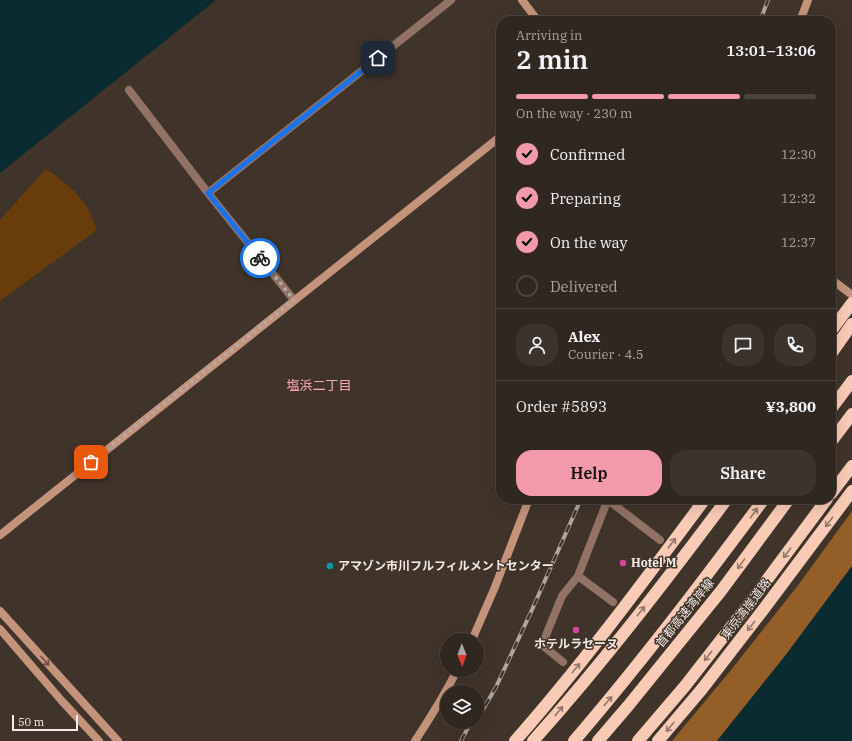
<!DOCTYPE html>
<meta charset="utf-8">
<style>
:root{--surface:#302720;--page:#3c332d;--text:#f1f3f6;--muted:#a8a5a5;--line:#4b443e;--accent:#f39aaa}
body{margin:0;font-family:"IBM Plex Serif","Noto Sans JP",serif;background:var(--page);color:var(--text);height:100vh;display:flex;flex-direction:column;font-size:15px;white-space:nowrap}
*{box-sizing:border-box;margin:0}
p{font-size:13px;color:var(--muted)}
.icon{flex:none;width:22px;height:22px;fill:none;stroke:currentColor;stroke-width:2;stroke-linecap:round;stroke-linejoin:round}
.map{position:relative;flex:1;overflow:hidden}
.side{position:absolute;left:496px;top:16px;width:340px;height:488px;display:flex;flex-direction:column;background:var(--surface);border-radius:16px;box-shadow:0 4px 16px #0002,0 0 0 1px var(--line)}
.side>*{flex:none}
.needle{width:26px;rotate:179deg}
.controls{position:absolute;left:440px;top:633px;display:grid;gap:8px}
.controls a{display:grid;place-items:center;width:44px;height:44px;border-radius:50%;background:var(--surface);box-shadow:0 4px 16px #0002,0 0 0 1px var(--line);font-size:20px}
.scale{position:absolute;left:12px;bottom:10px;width:66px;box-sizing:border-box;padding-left:4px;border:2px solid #f3ebe5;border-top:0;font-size:11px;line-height:14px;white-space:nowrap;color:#f3ebe5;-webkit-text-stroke:3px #40342a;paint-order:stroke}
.pin{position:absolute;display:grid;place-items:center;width:34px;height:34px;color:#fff;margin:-17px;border-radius:8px;box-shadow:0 2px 6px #0006}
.courier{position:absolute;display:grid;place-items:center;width:40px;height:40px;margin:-20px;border:3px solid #1a73e8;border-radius:50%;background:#fff;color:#222;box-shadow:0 1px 5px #0007}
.headline em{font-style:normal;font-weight:600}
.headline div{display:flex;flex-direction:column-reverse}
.headline{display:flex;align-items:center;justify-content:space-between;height:68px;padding:0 20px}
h1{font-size:26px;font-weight:600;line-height:30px}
.bar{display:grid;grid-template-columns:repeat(4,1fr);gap:6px 4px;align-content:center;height:48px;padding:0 20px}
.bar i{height:5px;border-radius:3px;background:var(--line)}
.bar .active{background:var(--accent)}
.bar p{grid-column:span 4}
.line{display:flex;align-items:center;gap:10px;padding:0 20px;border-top:1px solid var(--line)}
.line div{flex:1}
.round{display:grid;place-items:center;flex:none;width:42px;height:42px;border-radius:16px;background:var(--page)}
ol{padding:0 20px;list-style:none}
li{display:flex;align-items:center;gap:12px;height:44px}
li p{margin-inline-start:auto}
li .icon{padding:4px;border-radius:50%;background:var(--accent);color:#111;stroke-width:4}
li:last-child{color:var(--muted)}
li i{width:22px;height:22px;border:2px solid var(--line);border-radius:50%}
.action{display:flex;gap:8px;margin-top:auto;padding:8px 20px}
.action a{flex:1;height:46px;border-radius:16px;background:var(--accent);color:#111;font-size:16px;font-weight:600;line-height:46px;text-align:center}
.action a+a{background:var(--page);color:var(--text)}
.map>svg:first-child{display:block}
.green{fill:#683d0b}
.forest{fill:#935e27}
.water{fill:#0a2c31}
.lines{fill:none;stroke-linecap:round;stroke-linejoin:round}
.street{stroke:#917264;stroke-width:8}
.secondary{stroke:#c3937c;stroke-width:8}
.highway{stroke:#f8cbb6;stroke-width:12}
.rail-casing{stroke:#aea59d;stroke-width:4}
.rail{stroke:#40342a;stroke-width:2.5;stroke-dasharray:8;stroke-linecap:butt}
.oneway{stroke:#937869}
.oneway2{stroke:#675043}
.done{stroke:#b4aba4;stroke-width:4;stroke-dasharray:0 7.2}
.route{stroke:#1a73e8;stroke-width:5}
.hotel-dot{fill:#d1479c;stroke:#40342a;stroke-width:1.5}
.culture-dot{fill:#0f9aa8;stroke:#40342a;stroke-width:1.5}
.labels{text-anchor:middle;stroke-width:3;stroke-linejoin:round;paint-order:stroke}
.poi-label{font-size:12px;font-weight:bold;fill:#f3ebe5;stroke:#40342a;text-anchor:start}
.street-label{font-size:12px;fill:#f3ebe5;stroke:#40342a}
.neighbourhood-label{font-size:13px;fill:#fba8b6;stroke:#40342a}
</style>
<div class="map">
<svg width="852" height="741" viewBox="0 0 852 741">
<rect width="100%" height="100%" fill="#40342a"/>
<path class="green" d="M46,169C63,181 80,193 90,212C92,217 94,224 97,230L0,301V220Z"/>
<path class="forest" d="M852,511V566L785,656L717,741H672L731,670L799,584Z"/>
<path class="water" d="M0,0H216L0,173Z
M852,566V741H717L785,656Z"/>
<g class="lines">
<path class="street" d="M129,90L208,193L294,300
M208,193L451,0
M690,499L700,506
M608,500L660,540
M578,576L613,602
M563,662L542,645L562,596L578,576L608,499"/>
<path class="secondary" d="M522,0L538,21
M800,21L808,0
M831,279L852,295
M0,535L501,136
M0,611L118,741
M0,629L61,700L99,741
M472,640L495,587L529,499
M415,741C430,718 445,695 457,670"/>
<path class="highway" d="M831,331L852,303
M831,354L852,324
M831,409L852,381
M831,442L852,414
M831,494L852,466
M515,741C583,664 644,581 705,499
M533,741C602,664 665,582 727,499
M574,741C641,663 703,581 764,499
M598,741L628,706L721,591L789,499
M638,741L685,686L749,604L827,499
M658,741L702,689L763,610L852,491"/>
<defs>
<path id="rail" d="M760,21L768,0
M477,720L496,687L531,612L581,499
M461,741L471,722"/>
</defs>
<use href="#rail" class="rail-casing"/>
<use href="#rail" class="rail"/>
</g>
<defs><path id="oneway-shaft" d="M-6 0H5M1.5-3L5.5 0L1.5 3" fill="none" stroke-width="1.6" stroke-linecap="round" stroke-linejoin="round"/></defs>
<g class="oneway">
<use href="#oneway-shaft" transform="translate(754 513) rotate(-53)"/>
<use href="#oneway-shaft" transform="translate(829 522) rotate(127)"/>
<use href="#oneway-shaft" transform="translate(672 543) rotate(-53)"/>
<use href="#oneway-shaft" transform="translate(787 553) rotate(127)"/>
<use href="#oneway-shaft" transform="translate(741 564) rotate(126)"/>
<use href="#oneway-shaft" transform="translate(641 611) rotate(-52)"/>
<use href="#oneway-shaft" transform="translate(751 626) rotate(128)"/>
<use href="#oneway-shaft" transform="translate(708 656) rotate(128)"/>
<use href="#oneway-shaft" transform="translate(576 668) rotate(-51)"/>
<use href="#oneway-shaft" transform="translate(608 701) rotate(-50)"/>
<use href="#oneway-shaft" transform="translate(559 711) rotate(-50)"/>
<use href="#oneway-shaft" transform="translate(670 727) rotate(130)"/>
</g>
<use class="oneway2" href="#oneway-shaft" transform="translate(45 661) rotate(48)"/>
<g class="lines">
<path class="done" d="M91,462L294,300L260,258"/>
<path class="route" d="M260,258L208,193L378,58"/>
</g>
<g class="hotel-dot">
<circle cx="623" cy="563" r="4"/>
<circle cx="576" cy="630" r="4"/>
</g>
<circle class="culture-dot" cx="330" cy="566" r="4"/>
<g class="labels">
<g class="poi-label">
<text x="631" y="567">Hotel M</text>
<text x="338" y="570">アマゾン市川フルフィルメントセンター</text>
<text x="576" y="648" text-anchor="middle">ホテルラセーヌ</text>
</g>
<g class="street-label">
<text transform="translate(746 609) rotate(-53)" y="4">東京湾岸道路</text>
<text transform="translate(685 613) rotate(-51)" y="4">首都高速湾岸線</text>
</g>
<g class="neighbourhood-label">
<text x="319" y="390">塩浜二丁目</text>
</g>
</g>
</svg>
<div class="controls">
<a><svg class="needle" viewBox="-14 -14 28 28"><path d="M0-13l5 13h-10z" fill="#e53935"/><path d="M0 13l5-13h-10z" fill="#a8a5a5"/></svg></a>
<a><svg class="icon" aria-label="layers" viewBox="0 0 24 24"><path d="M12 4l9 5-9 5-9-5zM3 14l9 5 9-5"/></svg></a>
</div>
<div class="scale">50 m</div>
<div class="pin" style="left:91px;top:462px;background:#ea580c"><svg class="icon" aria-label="bag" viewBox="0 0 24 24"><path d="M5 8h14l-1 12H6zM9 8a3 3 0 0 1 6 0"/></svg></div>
<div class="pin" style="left:378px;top:58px;background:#1f2937"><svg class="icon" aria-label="home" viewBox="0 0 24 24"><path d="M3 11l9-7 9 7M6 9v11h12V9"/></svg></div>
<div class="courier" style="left:260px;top:258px"><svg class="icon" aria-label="bike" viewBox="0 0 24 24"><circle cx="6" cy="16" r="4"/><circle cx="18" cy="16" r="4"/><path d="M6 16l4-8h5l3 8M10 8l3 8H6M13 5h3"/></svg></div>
<section class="side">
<div class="headline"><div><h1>2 min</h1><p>Arriving in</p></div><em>13:01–13:06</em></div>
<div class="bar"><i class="active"></i><i class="active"></i><i class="active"></i><i></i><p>On the way · 230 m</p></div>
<ol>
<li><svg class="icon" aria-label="check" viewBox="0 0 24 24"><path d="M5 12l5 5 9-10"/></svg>Confirmed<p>12:30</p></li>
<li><svg class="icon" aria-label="check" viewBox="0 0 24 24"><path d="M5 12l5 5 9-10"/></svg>Preparing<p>12:32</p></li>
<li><svg class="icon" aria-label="check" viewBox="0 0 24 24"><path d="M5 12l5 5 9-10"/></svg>On the way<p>12:37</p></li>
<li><i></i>Delivered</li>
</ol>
<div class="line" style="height:72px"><a class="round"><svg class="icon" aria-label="person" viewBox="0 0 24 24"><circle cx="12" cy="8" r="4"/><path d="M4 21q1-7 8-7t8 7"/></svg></a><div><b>Alex</b><p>Courier · 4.5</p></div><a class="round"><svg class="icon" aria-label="chat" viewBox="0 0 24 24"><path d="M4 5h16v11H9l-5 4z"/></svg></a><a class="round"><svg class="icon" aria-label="phone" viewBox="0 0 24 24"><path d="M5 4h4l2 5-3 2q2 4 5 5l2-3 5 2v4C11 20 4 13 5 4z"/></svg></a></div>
<div class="line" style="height:52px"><div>Order #5893</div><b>¥3,800</b></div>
<div class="action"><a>Help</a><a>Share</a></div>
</section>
</div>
